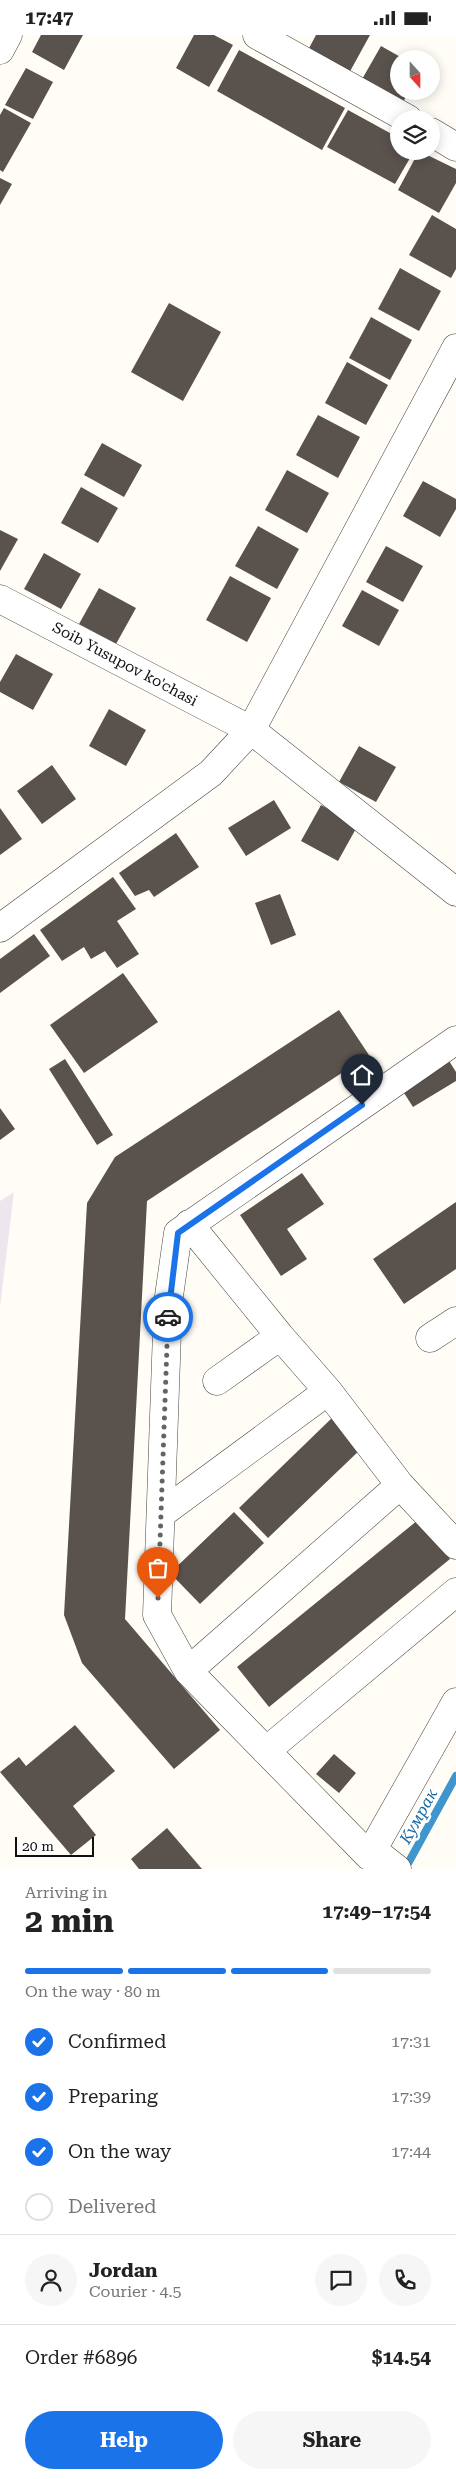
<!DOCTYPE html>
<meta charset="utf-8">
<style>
:root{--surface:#fff;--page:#f6f6f6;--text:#222;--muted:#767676;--line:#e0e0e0;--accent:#1a73e8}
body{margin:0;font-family:"Roboto Serif",serif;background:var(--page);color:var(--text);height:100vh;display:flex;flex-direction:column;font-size:19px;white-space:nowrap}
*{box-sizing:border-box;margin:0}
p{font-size:16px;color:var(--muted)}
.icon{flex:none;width:28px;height:28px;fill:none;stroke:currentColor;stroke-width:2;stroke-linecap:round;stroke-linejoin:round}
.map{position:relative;height:1834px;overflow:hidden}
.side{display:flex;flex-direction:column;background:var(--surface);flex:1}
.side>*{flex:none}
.needle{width:32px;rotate:159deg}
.fabs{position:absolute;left:390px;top:15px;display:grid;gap:10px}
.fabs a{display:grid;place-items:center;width:50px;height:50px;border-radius:50%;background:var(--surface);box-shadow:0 2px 12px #0003;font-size:25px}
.scale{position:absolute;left:15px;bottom:12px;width:79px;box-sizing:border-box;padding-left:5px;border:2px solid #111;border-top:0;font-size:14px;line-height:18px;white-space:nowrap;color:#111;-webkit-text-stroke:4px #fff;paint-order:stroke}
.pin{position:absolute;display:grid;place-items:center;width:42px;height:42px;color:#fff;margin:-51px -21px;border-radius:50% 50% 50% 0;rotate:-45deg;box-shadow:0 0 5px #0007}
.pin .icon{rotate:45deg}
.courier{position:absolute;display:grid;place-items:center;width:50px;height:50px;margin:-25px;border:4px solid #1a73e8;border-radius:50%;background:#fff;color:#222;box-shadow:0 1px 6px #0007}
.overview em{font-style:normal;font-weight:700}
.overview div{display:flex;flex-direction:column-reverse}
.overview{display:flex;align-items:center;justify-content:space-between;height:85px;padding:0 25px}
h1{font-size:32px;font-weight:700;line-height:38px}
.bar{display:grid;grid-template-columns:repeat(4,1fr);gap:8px 5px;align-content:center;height:60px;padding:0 25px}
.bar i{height:6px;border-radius:4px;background:var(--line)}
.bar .on{background:var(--accent)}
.bar p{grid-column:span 4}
.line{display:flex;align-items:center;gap:12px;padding:0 25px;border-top:1px solid var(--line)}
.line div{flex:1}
.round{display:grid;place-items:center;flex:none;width:52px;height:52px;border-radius:26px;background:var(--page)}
ol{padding:0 25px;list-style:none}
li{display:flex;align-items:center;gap:15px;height:55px}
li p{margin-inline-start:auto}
li .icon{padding:5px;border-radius:50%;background:var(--accent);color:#fff;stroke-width:4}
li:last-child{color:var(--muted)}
li i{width:28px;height:28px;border:2px solid var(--line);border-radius:50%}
.cta{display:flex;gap:10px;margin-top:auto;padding:10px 25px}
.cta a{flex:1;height:58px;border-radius:30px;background:var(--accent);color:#fff;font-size:20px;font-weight:700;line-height:58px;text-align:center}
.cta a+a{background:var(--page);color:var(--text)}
.status{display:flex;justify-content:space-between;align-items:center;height:35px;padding:0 25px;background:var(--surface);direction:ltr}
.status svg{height:14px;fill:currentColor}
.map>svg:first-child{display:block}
.industrial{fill:#eee6ef}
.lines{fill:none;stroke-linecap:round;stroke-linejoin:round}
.stream{stroke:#3f96cf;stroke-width:8}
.building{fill:#5a524d}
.minor-casing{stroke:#444;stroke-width:29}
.minor{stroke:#fff;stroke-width:28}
.done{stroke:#646461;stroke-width:5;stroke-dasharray:0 9}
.route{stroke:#1a73e8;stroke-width:6}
.labels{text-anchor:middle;stroke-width:5;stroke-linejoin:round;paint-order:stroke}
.street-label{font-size:15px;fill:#111;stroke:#fff}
.water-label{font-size:16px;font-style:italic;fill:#1768a6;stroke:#fff}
</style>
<div class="status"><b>17:47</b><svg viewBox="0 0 49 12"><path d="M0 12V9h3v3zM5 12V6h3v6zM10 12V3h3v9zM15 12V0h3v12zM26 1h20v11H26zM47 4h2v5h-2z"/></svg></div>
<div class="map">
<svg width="456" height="1834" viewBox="0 0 456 1834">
<rect width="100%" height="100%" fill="#fffdf5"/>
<path class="industrial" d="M14,1157L0,1272V1166Z"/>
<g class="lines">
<path class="stream" d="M405,1834L456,1741"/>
</g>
<path class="building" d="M41,0H83L64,35L32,17Z
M194,0H214L233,10L209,52L176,33Z
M316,0H370L348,40L307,17Z
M381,11L404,24H399V56H409L402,69L361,46Z
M239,15L345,73L322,115L217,56Z
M26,33L53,47L33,84L5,70Z
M4,73L31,88L3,137L0,135V80Z
M348,75L399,103V116H414L395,149L327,112Z
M419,116L456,134V148L439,178L398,155Z
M0,143L12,149L0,170Z
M432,180L456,194V234L451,243L409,220Z
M400,233L441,256L419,296L378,274Z
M169,268L221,297L183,366L131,337Z
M371,282L412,305L390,345L349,323Z
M347,327L388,350L366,390L325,368Z
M318,380L360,402L338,443L296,420Z
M102,408L142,430L124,462L84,440Z
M287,435L329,458L307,498L265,475Z
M423,446L456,464V474L440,502L403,481Z
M81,452L118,473L98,508L61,488Z
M258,491L299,514L277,554L235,531Z
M0,495L18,504L0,536Z
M386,511L423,531L403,567L366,547Z
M44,518L81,539L61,574L24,554Z
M230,541L271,563L247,607L206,585Z
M99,553L136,573L116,609L79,589Z
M362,555L399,575L379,611L342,591Z
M16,619L53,639L33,675L0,657V647Z
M109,674L146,695L126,731L89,711Z
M359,711L396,732L376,767L339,747Z
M52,730L76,764L42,789L17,756Z
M274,765L291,793L246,821L228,793Z
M321,770L358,790L338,826L301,806Z
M0,773L22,804L0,820Z
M176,798L199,832L154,862L149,855L135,861L119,838Z
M113,842L136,874L117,886L139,919L117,933L105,916L91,924L84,912L62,926L40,895Z
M280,859L296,900L271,910L255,868Z
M34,899L50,921L0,958V924Z
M123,938L158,987L84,1038L50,990Z
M339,975L369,1020L147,1166L125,1584L220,1695L174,1734L82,1628L64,1580L87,1168L115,1122Z
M444,1018L456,1037V1046L413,1072L397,1047Z
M65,1024L113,1100L97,1110L49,1034Z
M0,1073L15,1094L0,1105Z
M302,1138L324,1169L287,1194L307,1224L281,1241L240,1180Z
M456,1167V1234L404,1269L373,1224Z
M334,1381L363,1412L268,1503L239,1473Z
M234,1477L264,1508L200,1569L170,1538Z
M418,1485L450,1524L269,1672L237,1632Z
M75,1690L115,1736L73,1771L96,1800L71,1820L0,1737L19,1722L26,1731Z
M334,1719L356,1738L339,1758L316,1739Z
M167,1793L202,1834H139L131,1824Z"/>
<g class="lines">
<defs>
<path id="minor" d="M257,0L408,84
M0,15L8,0
M431,97L456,112
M0,564L251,695L456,857
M0,893L211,738L251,695L456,313
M189,1189L280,1301L328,1356L400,1450L456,1510
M430,1303L456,1286
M217,1346L280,1301
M161,1479L328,1356
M188,1636L400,1450
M266,1716L456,1557
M369,1821L456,1667
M397,1834L383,1823L369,1821L188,1636L157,1580L168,1268L178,1198L456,1005"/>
</defs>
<use href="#minor" class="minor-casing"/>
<use href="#minor" class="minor"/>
</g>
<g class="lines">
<path class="done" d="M158,1563L168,1282"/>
<path class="route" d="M168,1282L178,1198L362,1070"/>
</g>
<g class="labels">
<g class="street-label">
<text transform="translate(125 629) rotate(28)" y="5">Soib Yusupov ko'chasi</text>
</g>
<g class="water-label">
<text transform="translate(418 1781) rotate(-61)" y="6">Кумрак</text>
</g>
</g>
</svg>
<div class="fabs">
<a><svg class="needle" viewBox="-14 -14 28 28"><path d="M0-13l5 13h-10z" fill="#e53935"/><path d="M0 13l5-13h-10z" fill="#767676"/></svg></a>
<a><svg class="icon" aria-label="layers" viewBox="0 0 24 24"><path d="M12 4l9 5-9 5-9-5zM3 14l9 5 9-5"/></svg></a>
</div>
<div class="scale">20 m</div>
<div class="pin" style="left:158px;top:1563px;background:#ea580c"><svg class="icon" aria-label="bag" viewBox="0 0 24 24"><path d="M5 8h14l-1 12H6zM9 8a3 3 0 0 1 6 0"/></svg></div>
<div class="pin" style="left:362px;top:1070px;background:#1f2937"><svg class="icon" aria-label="home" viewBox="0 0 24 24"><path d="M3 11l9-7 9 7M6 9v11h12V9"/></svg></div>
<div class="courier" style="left:168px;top:1282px"><svg class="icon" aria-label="car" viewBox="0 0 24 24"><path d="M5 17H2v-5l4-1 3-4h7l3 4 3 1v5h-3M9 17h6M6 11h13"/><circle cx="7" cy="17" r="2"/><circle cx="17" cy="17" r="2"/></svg></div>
</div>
<section class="side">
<div class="overview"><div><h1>2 min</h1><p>Arriving in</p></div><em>17:49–17:54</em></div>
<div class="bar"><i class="on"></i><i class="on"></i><i class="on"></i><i></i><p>On the way · 80 m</p></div>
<ol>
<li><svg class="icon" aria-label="check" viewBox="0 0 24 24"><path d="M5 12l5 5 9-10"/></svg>Confirmed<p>17:31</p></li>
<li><svg class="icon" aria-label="check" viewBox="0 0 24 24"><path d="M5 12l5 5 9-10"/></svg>Preparing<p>17:39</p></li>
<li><svg class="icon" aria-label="check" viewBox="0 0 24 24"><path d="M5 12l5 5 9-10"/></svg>On the way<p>17:44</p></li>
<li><i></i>Delivered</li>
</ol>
<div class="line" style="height:90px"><a class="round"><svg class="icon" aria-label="person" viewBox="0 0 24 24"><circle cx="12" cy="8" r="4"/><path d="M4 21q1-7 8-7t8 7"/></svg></a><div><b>Jordan</b><p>Courier · 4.5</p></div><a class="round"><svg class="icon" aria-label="chat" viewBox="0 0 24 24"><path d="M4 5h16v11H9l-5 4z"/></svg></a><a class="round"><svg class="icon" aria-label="phone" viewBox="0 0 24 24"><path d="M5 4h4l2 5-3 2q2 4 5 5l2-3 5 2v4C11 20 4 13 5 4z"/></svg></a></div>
<div class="line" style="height:65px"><div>Order #6896</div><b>$14.54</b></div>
<div class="cta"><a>Help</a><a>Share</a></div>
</section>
